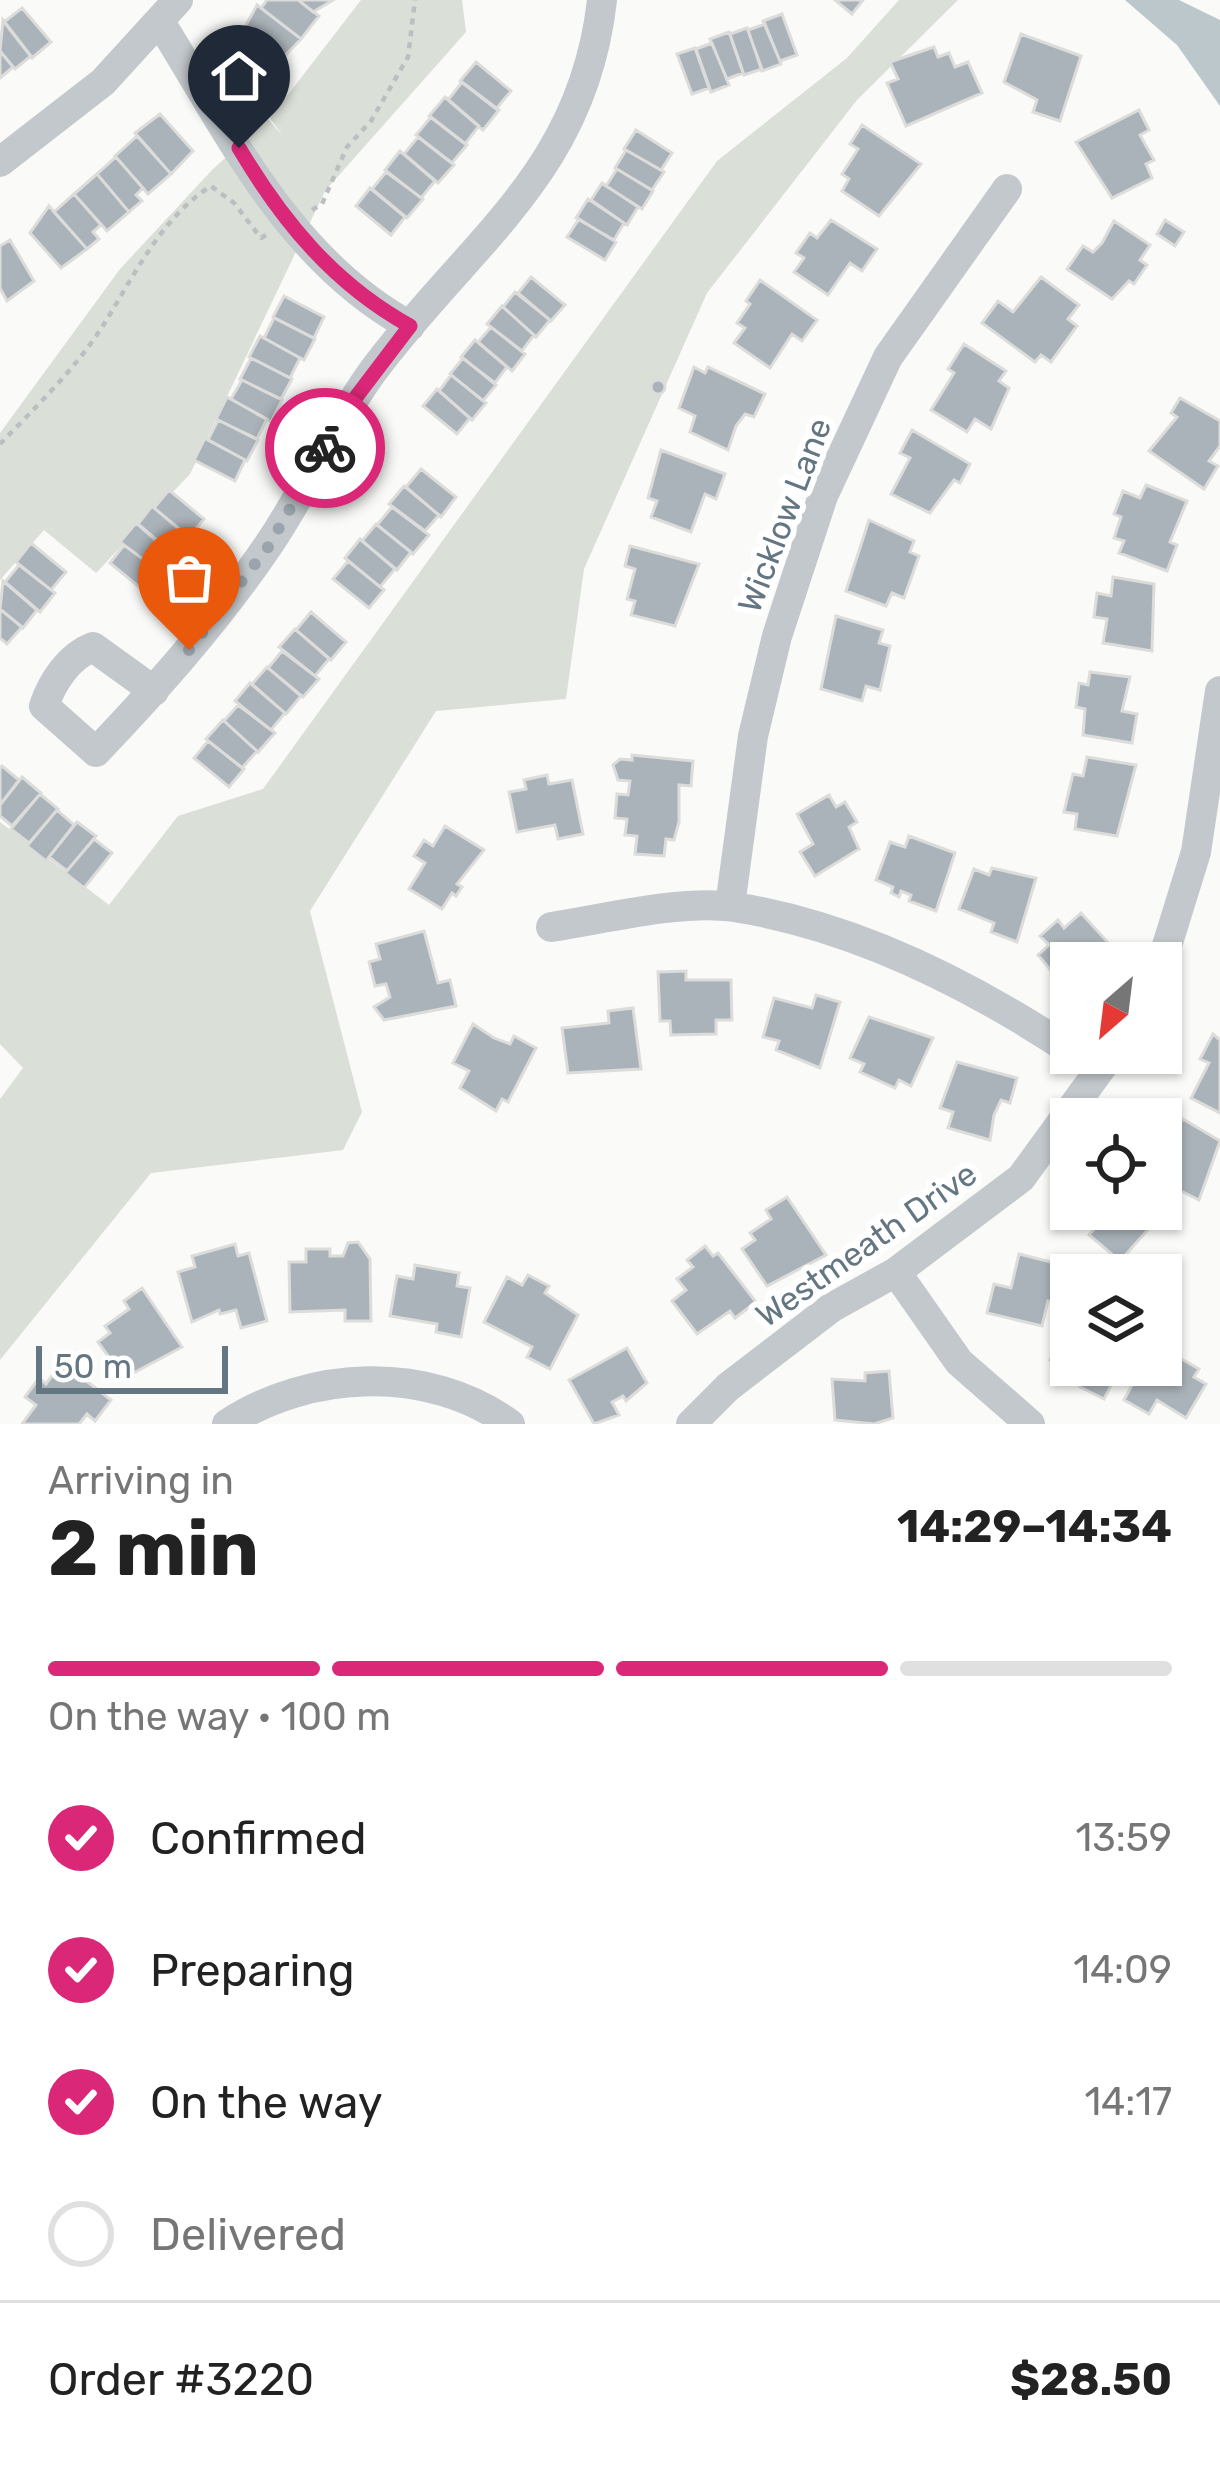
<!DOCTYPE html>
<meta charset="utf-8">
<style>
:root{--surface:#fff;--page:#f2f2f2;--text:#222;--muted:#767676;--line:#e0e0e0;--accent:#db2777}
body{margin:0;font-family:Rubik,sans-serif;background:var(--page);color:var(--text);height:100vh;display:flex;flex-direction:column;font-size:45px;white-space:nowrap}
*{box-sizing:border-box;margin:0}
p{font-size:39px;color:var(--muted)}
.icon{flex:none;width:66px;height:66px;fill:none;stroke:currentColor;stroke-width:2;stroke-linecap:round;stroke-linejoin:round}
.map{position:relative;height:1424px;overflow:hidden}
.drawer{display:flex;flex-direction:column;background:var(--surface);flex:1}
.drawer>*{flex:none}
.needle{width:78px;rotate:208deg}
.buttons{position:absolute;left:1050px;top:942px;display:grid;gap:24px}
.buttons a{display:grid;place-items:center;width:132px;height:132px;border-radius:0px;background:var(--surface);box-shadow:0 3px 9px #0004;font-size:60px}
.scale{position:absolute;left:36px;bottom:30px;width:192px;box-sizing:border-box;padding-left:12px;border:6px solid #657683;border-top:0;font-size:33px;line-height:42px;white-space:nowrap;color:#657683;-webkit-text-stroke:9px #fff;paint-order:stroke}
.pin{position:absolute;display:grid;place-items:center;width:102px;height:102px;color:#fff;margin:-123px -51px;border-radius:50% 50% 50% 0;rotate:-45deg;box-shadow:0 0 12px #0007}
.pin .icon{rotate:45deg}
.courier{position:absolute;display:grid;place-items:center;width:120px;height:120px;margin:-60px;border:9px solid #db2777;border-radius:50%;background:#fff;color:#222;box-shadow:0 3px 15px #0007}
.headline em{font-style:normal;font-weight:700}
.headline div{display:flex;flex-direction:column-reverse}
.headline{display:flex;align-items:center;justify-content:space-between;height:204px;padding:0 48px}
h1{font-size:78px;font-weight:700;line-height:90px}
.bar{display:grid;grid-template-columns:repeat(4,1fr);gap:18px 12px;align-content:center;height:144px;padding:0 48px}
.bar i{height:15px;border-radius:9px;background:var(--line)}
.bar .active{background:var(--accent)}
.bar p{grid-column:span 4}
.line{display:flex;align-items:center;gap:30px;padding:0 48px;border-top:3px solid var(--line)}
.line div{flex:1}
ol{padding:0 48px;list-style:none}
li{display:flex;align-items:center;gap:36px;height:132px}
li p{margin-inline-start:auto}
li .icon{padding:12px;border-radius:50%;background:var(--accent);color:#fff;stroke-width:4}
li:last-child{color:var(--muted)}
li i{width:66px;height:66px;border:6px solid var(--line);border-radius:50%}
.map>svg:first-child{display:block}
.green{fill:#dadfd7}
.water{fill:#bbc7cb}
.building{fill:#aab3b9;stroke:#dcdcda;stroke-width:3}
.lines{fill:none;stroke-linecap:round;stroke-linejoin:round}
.path{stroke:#bbbfc2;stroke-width:4.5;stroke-dasharray:6 6;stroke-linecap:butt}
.minor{stroke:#c3c8cc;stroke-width:30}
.done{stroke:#99a4ac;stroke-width:12;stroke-dasharray:0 21.6}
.route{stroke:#db2777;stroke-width:15}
.labels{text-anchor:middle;stroke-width:12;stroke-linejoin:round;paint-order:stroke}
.street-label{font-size:33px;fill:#657683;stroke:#fff}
</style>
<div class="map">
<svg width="1220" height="1424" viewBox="0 0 1220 1424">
<rect width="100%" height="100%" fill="#fafaf8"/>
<path class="green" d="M361,0H462L466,32L325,191L190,474L96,573L44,530L0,580V433L120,269L212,170L268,119L283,136L270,118Z
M899,0H958L857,100L707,293L584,569L566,699L436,711L310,911L362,1112L343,1150L151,1173L0,1360V1099L23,1068L0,1044V822L109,905L178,816L263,789L717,161L847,58Z"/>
<path class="water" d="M1125,0H1179L1220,20V106L1177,45Z"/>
<path class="building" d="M267,0H298L319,16L301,39L261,8Z
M298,0H333L313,12Z
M835,0H863L852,14Z
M257,5L301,39L278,63L241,34Z
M22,8L51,42L32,58L4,22Z
M782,14L797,55L780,61L763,21Z
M3,20L31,56L15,69L0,51Z
M765,24L781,64L762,71L748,30Z
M747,28L762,69L744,75L730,34Z
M729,32L743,73L727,79L710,39Z
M1021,34L1081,56L1060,121L1033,112L1037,100L1004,82Z
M712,43L729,85L711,92L696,49Z
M934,47L938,57L949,53L955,67L968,62L982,93L906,126L887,83L898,79L890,62Z
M695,48L709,88L692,94L677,54Z
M0,51L13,67L0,78Z
M476,62L511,91L496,109L460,81Z
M462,82L499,110L483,130L448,100Z
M445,97L479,126L465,144L429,116Z
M1139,110L1149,130L1140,135L1154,160L1146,164L1152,178L1112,198L1076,142Z
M160,114L193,151L171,174L135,133Z
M431,117L467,145L452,163L416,135Z
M862,125L921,164L879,216L842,191L849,179L842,174L858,149L850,144Z
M636,130L672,153L661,170L624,149Z
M137,136L171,174L148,194L115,156Z
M418,137L454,165L438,183L404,154Z
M626,150L664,172L652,190L615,168Z
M400,151L435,181L421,198L385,170Z
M116,157L143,188L136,195L142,201L129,212L97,174Z
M617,169L653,191L642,209L606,186Z
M386,172L423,199L407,218L372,189Z
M97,174L129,212L107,231L74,194Z
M602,183L638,207L627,225L591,200Z
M370,188L405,217L391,235L356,206Z
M74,194L101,225L93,232L99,239L87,249L54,212Z
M588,199L624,223L614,240L576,218Z
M49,206L87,249L61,268L30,233Z
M579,219L616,242L605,260L567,237Z
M831,220L877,249L862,271L850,263L828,295L794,272L804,258L796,253L810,233L817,238Z
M1165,220L1184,232L1175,246L1157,234Z
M1114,221L1150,245L1140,260L1147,265L1134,284L1129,281L1112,299L1067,269L1083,246L1093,252L1102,243Z
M10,240L34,281L7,301L0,288V246Z
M531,277L565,305L551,321L518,293Z
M1041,277L1079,305L1068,319L1077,326L1051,362L1041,355L1035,362L982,323L998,301L1013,312Z
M760,280L817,320L802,341L792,334L770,368L734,343L745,328L737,323L750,304L746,301Z
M515,292L550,320L536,337L503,307Z
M284,296L324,317L314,338L273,317Z
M502,306L534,335L522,351L487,324Z
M274,318L315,339L304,360L264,338Z
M491,327L525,354L512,371L478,342Z
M260,336L300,358L290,378L249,357Z
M475,340L507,367L495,383L461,357Z
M964,344L1006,371L999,381L1009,388L991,429L975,419L967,432L931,410L954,373L948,369Z
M251,358L292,379L281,399L240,379Z
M463,358L496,385L483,401L450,374Z
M694,367L705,373L708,367L765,394L754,417L745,414L736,426L728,450L690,432L695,416L679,408Z
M451,375L486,403L472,420L439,391Z
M651 387a7 7 0 1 1 14 0a7 7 0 1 1-14 0Z
M242,380L282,400L271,422L231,399Z
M437,389L470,418L457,434L423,406Z
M227,397L267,419L257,439L216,419Z
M1180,398L1220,421V446L1209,461L1218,466L1204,489L1149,451L1177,417L1171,413Z
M218,420L258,440L247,461L208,440Z
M912,430L970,464L960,483L954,480L930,513L891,494L910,458L900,453Z
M205,438L245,460L235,481L194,460Z
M661,450L725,474L716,499L705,494L691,532L651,517L657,501L648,498Z
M421,469L456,497L441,517L406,487Z
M1146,485L1187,501L1170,542L1177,545L1167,571L1119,553L1124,541L1114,538L1121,517L1114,514L1123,491L1140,498Z
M404,486L439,515L425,531L389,504Z
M169,490L204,519L189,537L154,508Z
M152,506L186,535L172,553L138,524Z
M392,507L429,535L413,554L377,525Z
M869,520L914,541L910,552L919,556L904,598L892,593L886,606L846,591Z
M136,523L170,553L156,569L120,542Z
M376,524L411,552L397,570L362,541Z
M360,539L395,569L380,587L345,558Z
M31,543L66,572L51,590L16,562Z
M124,545L160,572L144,591L110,563Z
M630,546L699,564L675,626L631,615L635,601L627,599L635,569L625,566Z
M348,561L384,590L369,608L333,579Z
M19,565L55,593L40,612L5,582Z
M1113,577L1154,584L1152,651L1103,643L1107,619L1094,617L1097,593L1111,596Z
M3,581L37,610L23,628L0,609Z
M0,609L22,627L7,644L0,638Z
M311,612L346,642L331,660L296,630Z
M836,616L883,630L879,643L890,646L880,690L866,686L862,701L821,689Z
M295,629L329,659L315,676L279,647Z
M282,651L319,679L303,697L268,668Z
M267,667L301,696L286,714L252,684Z
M1090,672L1130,677L1122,711L1137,714L1132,743L1083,735L1085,709L1076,707L1079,683L1088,685Z
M250,683L285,713L271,730L235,701Z
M238,705L275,733L258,752L224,721Z
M223,720L257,751L242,768L206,739Z
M208,741L244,769L229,787L194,758Z
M632,755L693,761L691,786L679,785V822L674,840L666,839L664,856L635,854L637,836L625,835L627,819L615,818L617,794L628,795L630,781L618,780L613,765L620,759L632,760Z
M1087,757L1136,765L1117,836L1075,829L1077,814L1064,812L1073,774L1083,776Z
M2,766L19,780L0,805V769Z
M547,775L549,784L572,780L583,834L558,839L555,825L517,832L509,792L526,789L524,780Z
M22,777L41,793L12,826L0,816V805Z
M40,794L58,809L29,843L11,829Z
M829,795L836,807L845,802L857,822L849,827L859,849L815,876L800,852L813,844L797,814Z
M57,810L74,825L46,861L27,846Z
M77,822L96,836L67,871L49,857Z
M445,826L484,850L457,884L462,887L456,896L452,893L442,909L409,889L425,863L414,856L424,840L433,846Z
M909,836L955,853L936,911L909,901L911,895L901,891L899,897L891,893L893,887L876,880L890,842L905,847Z
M94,839L112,853L84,888L65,873Z
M992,868L1036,878L1017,942L991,932L994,923L959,909L974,869L989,875Z
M1081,913L1114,949L1097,963H1071V980L1064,986L1038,955L1049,945L1040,936L1058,920L1064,928Z
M424,931L438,983L450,980L456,1006L384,1020L374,1007L390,997L386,984L375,986L369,962L380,959L376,944Z
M686,971V980H731L732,1020H716V1034L671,1035L670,1021H660L658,972Z
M816,995L840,1002L820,1068L776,1050L779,1041L763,1037L774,998L812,1008Z
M633,1008L641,1069L568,1073L562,1028L609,1023L608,1011Z
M869,1017L933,1038L911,1086L899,1080L895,1088L860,1072L864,1064L850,1058Z
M473,1024L494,1038L510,1044L514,1036L536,1048L508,1102L502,1099L496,1111L460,1088L469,1071L453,1063Z
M1213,1034L1220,1040V1113L1191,1098L1209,1063L1200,1059Z
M957,1062L1017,1078L1010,1103L1001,1100L994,1115L990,1140L948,1128L953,1112L940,1108Z
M1183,1119L1220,1141L1199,1200L1161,1181V1150Z
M787,1197L826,1255L767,1286L742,1249L755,1240L750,1233L771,1219L766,1210Z
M1111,1209L1162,1214L1120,1261L1089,1235Z
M358,1242L370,1259L371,1321H345V1310L290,1312L289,1262H306V1249H330V1256H343L348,1243Z
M235,1244L238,1256L249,1253L267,1321L241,1328L236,1310L220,1314L219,1310L192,1322L178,1272L195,1267L192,1256Z
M705,1246L713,1256L718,1253L756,1302L735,1318L730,1311L697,1334L672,1301L686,1290L677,1279L693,1267L687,1260Z
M1019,1254L1055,1263L1052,1278L1061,1281L1056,1302L1048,1301L1042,1326L987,1313L994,1284L1011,1288Z
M415,1265L459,1273L457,1286L470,1288L461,1337L436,1332L437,1324L390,1316L397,1276L413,1279Z
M528,1275L549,1286L545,1293L578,1315L550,1369L527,1357L532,1347L484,1322L507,1277L522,1285Z
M142,1288L182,1347L124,1378L98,1342L110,1333L105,1326L129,1309L124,1301Z
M1069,1324L1071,1365H1122L1104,1399L1080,1387L1084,1381L1050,1360Z
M627,1348L647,1383L626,1401L623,1396L612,1402L619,1415L594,1424L569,1380Z
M1161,1356L1174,1364L1178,1357L1199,1369L1194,1377L1206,1384L1186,1418L1157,1400L1149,1414L1124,1400L1143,1365H1161Z
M62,1362L111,1400L95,1421L87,1414L79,1424H22L36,1405L25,1397L39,1378L46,1384Z
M889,1371L893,1418L874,1424L835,1420L832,1379L865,1381V1373Z"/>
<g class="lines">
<path class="path" d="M312,210L322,204L347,147L371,121L408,57L415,0
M0,444C35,408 78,366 104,324C135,274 162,217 211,186L234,203L261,238L266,235"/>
<path class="minor" d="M160,22C230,134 289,260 410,326
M0,162L103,82L178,0
M154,691L93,647C69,656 52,682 44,706L96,752C157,688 215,623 265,550C305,493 332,428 373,371C469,242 583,173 602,0
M730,906L753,736L777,636L823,496L888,357L1007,189
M551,927C604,919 682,899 734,907C855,926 970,984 1071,1051
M1161,965L1196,852L1220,691
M896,1272L959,1362L1030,1424
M227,1424C309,1370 428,1364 510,1424
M691,1424L728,1387L831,1308L896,1272L1021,1178L1112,1053"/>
</g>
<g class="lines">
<path class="done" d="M189,650L268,547L325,448"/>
<path class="route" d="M239,148C283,222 334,284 410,326L350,405L325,448"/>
</g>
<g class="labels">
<g class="street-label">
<text transform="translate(784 515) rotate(-69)" y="12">Wicklow Lane</text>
<text transform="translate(866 1244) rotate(-35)" y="12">Westmeath Drive</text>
</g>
</g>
</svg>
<div class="buttons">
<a><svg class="needle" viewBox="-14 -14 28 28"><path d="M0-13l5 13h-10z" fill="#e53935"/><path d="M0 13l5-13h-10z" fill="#767676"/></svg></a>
<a><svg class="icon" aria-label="locate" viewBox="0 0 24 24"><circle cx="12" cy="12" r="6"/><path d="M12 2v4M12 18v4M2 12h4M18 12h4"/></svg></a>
<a><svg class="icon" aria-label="layers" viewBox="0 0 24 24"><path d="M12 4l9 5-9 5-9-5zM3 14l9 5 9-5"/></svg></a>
</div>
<div class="scale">50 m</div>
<div class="pin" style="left:189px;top:650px;background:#ea580c"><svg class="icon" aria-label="bag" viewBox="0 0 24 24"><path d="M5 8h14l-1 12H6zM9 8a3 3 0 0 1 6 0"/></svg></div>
<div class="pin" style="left:239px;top:148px;background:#1f2937"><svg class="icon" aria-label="home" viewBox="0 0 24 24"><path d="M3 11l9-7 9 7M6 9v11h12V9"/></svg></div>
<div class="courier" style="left:325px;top:448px"><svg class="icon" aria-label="bike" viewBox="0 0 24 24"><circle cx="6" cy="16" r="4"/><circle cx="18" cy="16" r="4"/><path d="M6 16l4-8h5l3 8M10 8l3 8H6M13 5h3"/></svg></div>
</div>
<section class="drawer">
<div class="headline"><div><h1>2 min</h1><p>Arriving in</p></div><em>14:29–14:34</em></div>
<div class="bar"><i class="active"></i><i class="active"></i><i class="active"></i><i></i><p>On the way · 100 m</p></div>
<ol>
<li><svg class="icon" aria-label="check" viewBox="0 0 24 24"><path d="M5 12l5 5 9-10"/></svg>Confirmed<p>13:59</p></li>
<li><svg class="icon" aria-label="check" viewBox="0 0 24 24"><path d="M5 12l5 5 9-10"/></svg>Preparing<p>14:09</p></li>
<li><svg class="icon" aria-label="check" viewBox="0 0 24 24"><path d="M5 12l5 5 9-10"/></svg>On the way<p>14:17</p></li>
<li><i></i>Delivered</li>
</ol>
<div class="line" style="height:156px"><div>Order #3220</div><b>$28.50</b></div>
</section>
